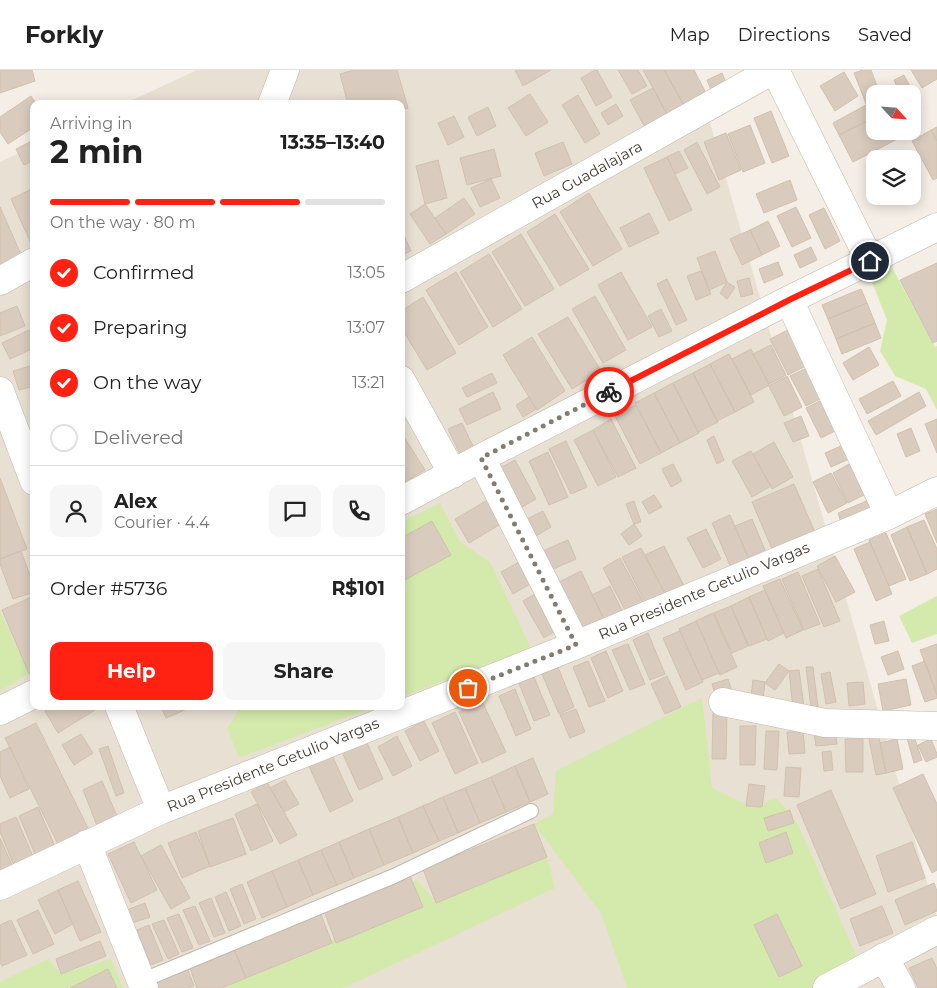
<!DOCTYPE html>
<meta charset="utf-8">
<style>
:root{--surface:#fff;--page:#f6f6f6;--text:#222;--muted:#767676;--line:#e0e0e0;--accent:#ff2111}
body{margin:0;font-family:Montserrat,sans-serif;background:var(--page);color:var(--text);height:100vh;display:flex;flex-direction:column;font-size:19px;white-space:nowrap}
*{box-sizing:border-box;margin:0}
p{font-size:16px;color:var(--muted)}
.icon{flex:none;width:28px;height:28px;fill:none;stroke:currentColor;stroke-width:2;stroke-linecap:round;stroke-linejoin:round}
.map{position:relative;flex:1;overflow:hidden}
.side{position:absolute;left:30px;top:30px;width:375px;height:610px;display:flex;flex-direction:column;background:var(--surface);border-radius:10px;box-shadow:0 2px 12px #0003}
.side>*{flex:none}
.needle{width:32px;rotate:116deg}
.controls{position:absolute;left:866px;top:15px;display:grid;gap:10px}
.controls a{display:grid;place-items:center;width:55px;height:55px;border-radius:10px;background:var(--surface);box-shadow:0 2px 12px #0003;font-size:25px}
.pin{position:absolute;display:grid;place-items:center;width:42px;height:42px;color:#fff;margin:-21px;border:2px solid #fff;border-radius:50%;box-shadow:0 1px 5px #0007}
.courier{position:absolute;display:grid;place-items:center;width:50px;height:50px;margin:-25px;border:4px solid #ff2111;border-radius:50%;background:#fff;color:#222;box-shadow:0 1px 6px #0007}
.headline em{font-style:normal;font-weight:700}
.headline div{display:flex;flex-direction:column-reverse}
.headline{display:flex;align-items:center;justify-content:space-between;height:85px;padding:0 20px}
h1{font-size:32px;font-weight:700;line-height:38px}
.bar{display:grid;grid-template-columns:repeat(4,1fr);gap:8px 5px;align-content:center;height:60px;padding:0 20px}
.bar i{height:6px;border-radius:4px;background:var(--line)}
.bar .selected{background:var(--accent)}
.bar p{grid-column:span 4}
.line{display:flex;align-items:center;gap:12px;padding:0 20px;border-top:1px solid var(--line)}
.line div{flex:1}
.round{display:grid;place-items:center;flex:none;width:52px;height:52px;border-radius:10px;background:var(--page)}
ol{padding:0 20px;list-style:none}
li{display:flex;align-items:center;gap:15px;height:55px}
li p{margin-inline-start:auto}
li .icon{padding:5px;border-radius:50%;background:var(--accent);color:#fff;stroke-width:4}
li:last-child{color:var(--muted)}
li i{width:28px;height:28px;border:2px solid var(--line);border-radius:50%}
.action{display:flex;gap:10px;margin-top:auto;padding:10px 20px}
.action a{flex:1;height:58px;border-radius:10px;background:var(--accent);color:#fff;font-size:20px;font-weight:700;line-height:58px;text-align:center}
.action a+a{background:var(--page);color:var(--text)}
header{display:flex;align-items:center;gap:30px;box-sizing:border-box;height:70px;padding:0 25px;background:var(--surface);border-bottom:1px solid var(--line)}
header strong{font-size:24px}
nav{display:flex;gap:28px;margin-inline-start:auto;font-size:18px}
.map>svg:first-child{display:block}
.residential{fill:#e8e0d3}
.green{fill:#d3eaac}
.building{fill:#d9ccbe;stroke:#d1c0ad}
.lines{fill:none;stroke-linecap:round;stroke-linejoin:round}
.lane-casing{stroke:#c2b8ab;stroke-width:16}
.street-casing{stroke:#c2b8ab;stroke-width:29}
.lane{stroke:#fff;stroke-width:14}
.street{stroke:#fff;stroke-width:28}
.done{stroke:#847c73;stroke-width:5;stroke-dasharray:0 9}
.route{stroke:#ff2111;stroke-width:6}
.labels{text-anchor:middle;stroke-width:4;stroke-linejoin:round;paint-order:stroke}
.street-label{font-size:15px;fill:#473e35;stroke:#fff}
</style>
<header>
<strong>Forkly</strong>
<nav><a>Map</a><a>Directions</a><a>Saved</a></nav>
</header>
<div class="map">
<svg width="937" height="918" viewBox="0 0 937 918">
<rect width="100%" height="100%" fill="#f4eee6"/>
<path class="residential" d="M197,0H695L937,847V918H0V92L34,76V636H401V34H124Z"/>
<path class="green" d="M889,192L935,277L937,276V340L926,319L895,306L880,281L887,250L872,212Z
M440,433L460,472L490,492L531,578L401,627V452Z
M937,526V564L912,573L899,546Z
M0,541L29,604L0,621Z
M702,628L712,718L751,737L777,728L798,755L865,905L841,918H627L601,843L534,754L553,744L556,701Z
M242,636H376L239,688L227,658Z
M547,787L555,818L363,909L342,918H222L332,874L337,842L417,810L436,832Z
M48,889L61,904L111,889L123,918H0V912Z"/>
<path class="building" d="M0,0H32L35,11L0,23Z
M354,0H397L408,38L401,40V34H348L340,4Z
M515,0H551L523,16Z
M595,0H597L612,27L596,36L581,8Z
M618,0H638L647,16L632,24Z
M643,0H664L685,37L668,46Z
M664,0H694L707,25L685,37Z
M863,0H871L880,24H875V38L869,41L854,3Z
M911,0H937V9L922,18Z
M844,2L858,26L835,41L820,16Z
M722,3L727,15L712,22L707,10Z
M904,5L921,38L912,42V24H900L894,10Z
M653,18L668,46L646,59L630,30Z
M530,24L548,52L526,66L508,38Z
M578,25L600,64L585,73L562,35Z
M31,26L36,34H34V57L8,74L0,62V47Z
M616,34L623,46L608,55L601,43Z
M866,35L872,48L839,65L833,53Z
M488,37L496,56L477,66L468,47Z
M771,41L789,86L772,93L754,48Z
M454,46L464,67L448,75L438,53Z
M875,47V61L911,62L853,92L839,65Z
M750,55L765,93L743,102L728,64Z
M937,57V71L931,60Z
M931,60L937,71V108L933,110L912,71Z
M726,63L741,100L719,110L704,72Z
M34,70V90L24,95L16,79Z
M563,72L572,94L544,106L535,83Z
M697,72L720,117L707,124L684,80Z
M494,79L501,106L467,115L460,88Z
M679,81L688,98L675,104L667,87Z
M667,87L692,140L669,151L644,98Z
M438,90L447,128L425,134L416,96Z
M491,109L500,128L480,137L471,118Z
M790,110L797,130L764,143L756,124Z
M32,119L34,122V180L11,129Z
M589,123L622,179L593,196L560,142Z
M464,128L475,144L446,164L435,148Z
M425,134L446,164L430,174L410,144Z
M0,137L23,189L0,196Z
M796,137L811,168L792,177L777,146Z
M824,138L840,171L825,179L809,145Z
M649,143L659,163L629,177L620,158Z
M555,144L589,199L560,216L527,162Z
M768,151L780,176L762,185L750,160Z
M401,159L411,181L401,185Z
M750,160L762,185L742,195L730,169Z
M521,164L554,219L525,236L492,182Z
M811,177L817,190L800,198L794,185Z
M715,181L727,212L709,220L697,188Z
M489,184L522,239L493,257L460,202Z
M778,192L783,205L764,213L759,199Z
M937,193V271L933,273L900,210Z
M701,201L711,224L696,230L687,206Z
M456,202L488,257L459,275L426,220Z
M621,202L652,257L628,270L598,215Z
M749,208L753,224L741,227L737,211Z
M667,209L687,250L676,255L657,214Z
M727,212L735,217L727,229L720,223Z
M861,219L867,233L828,249L822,235Z
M595,226L626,280L603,293L572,239Z
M423,227L456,283L427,300L401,257V241Z
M867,233L875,253L836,269L828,249Z
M17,236L25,256L0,266V243Z
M661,239L672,261L659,267L648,246Z
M568,247L601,301L572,319L538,264Z
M875,253L881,268L842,284L836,269Z
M29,260L34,270V278L10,289L2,273Z
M788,260L806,296L788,305L770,269Z
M532,267L565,321L537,340L503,285Z
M771,275L786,305L769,314L753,284Z
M869,277L879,295L853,310L843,293Z
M751,279L769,315L751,325L732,289Z
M729,284L754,332L735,342L710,294Z
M710,294L735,342L717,351L693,303Z
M34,295V316L19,320L13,301Z
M809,297L824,327L806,336L790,306Z
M492,303L497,313L467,327L462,318Z
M693,303L718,352L698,362L673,313Z
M787,306L802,337L784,346L769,316Z
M893,311L901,326L867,344L859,329Z
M673,313L699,363L680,373L654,323Z
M493,322L501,339L467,355L459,339Z
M919,322L926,336L876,365L868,351Z
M654,323L680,373L661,383L635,333Z
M529,327L536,339L523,347L516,335Z
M824,329L839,359L821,368L806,338Z
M636,335L661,383L640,394L615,346Z
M801,346L809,366L793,372L784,353Z
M611,349L636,398L618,407L593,360Z
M937,349V383L925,354Z
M462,353L474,378L460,384L448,359Z
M911,358L920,381L906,387L897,364Z
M593,360L616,407L598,416L574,370Z
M401,362L425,400L401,414Z
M714,366L724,390L717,394L707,370Z
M566,371L587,417L571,424L549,379Z
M774,372L793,407L772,419L753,384Z
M843,375L849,389L831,397L825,383Z
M751,381L771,416L752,427L732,391Z
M548,382L568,427L549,435L529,391Z
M515,390L536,429L517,440L496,400Z
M851,393L866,424L848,433L833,403Z
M673,394L682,411L671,417L662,399Z
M831,403L847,433L828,443L813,412Z
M0,408L27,479L0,489Z
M794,414L817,467L775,486L752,432Z
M654,425L662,437L649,444L642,432Z
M491,428L504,452L469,473L455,449Z
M869,430L875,443L842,456L838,443Z
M634,431L641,452L634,454L626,434Z
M937,439V473L925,444Z
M543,441L551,457L536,466L527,449Z
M730,445L749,490L731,498L712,453Z
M752,449L765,480L748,487L735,456Z
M924,450L937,479V499L927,504L907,457Z
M432,451L451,485L401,512V468Z
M634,454L642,466L629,475L621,464Z
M907,457L927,504L910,511L891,465Z
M706,459L721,489L703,498L687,468Z
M886,463L906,509L889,516L869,470Z
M568,470L576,489L551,500L543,481Z
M870,472L892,524L876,531L854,479Z
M664,476L684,516L666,525L645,485Z
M641,478L666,526L647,536L622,487Z
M21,481L34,516V522L13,529L0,494V489Z
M835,486L855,522L836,532L817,496Z
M620,488L646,537L628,546L603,498Z
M521,491L532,513L513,524L501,502Z
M818,499L840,551L824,557L802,506Z
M581,501L605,552L583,562L559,512Z
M798,502L820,554L804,560L782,509Z
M780,509L803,560L786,568L763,516Z
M610,516L625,547L607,555L592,525Z
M765,520L784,563L768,571L749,527Z
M538,522L560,558L544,568L523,531Z
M34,526V602L29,604L2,540Z
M749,527L767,569L749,576L731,536Z
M731,536L748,576L732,583L714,543Z
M713,543L737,597L720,605L696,551Z
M696,551L719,603L702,610L679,559Z
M884,551L889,571L875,574L870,555Z
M680,561L703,612L686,620L663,568Z
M648,563L665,604L650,610L633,570Z
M628,574L645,614L630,620L612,580Z
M937,574V625L920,580Z
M606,581L623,621L608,628L591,588Z
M898,581L904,599L888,605L881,587Z
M588,591L605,631L589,637L573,597Z
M925,591L937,625V628L925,632L912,596Z
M779,594L789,601L775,620L765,613Z
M558,597L574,637L559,644L542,604Z
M806,597H813L818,637L811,638Z
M799,600L804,637L793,638L789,601Z
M830,602L836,632L826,634L821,604Z
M533,605L550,645L534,651L518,611Z
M667,606L681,637L665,644L651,614Z
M728,609L732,621L716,627L712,614Z
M906,609L911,635L883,641L878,614Z
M753,610L765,612L763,629L751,627Z
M863,612L865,634L849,636L847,613Z
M515,619L531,659L516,666L499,626Z
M482,631L506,682L482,693L459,642Z
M53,636H93L95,640L58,663L45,641Z
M161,636H194L166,648Z
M576,639L585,662L570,668L560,645Z
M455,642L478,693L455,704L432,653Z
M713,642L727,643L726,689H712Z
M424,651L439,681L420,691L405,661Z
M36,653L90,762L60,778L5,668Z
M740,656H756L755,695H740Z
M766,661H779L777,700L764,699Z
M803,661L805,683L789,684L787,662Z
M835,661L837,674L816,676L814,663Z
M81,664L93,683L74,695L62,675Z
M397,666L412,696L393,706L378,677Z
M914,666L922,690L914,693L907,668Z
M879,667L886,703L876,705L869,669Z
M845,669H863V702H846Z
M897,669L903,699L886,703L880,673Z
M931,669L937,684V687L926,692L918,675Z
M366,671L383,709L359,720L342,682Z
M108,676L124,723L116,726L99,679Z
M10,677L29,719L10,728L0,706V682Z
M831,681L833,700L824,701L822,682Z
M331,683L353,731L330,742L308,694Z
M533,688L548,724L530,732L515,696Z
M515,696L530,732L506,742L491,707Z
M786,697L801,698L799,727L784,726Z
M923,704L937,734V800L932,803L893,718Z
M491,707L506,742L480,753L465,718Z
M285,710L299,734L284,742L270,718Z
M102,711L120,753L100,763L83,720Z
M267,712L297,765L280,774L251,722Z
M749,714L765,716L762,737L746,736Z
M465,718L480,753L458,763L443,727Z
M831,720L876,824L841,839L797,735Z
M443,727L458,763L439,771L423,736Z
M257,734L273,771L251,781L235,744Z
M423,736L439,771L413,783L398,747Z
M38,737L56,779L37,789L19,746Z
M790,740L794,753L768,761L764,748Z
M16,747L34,789L15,798L0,762V754Z
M398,747L413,783L384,795L369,759Z
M233,748L246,784L210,797L198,761Z
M534,754L547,787L436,833L423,799Z
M369,759L384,795L354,808L339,772Z
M196,762L210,796L182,808L168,773Z
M786,762L793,783L766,793L759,773Z
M0,768L13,797L0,804Z
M134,772L157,820L131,833L108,784Z
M339,772L354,808L337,815L321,780Z
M912,772L925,808L888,822L876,786Z
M161,775L190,828L171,839L141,786Z
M321,780L337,815L313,825L298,790Z
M298,790L313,825L287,837L272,801Z
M272,801L287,837L262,848L247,812Z
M410,806L423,837L336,873L324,841Z
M78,811L101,862L80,871L58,820Z
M934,813L937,821V841L905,855L895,830Z
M242,814L256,849L244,854L230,819Z
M58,820L73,854L55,864L38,830Z
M226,822L241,856L229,861L215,827Z
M211,828L225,863L214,867L199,833Z
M145,833L150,847L132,853L127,840Z
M195,836L210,871L199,875L183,840Z
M882,836L893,863L860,876L850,849Z
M38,840L54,874L33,884L17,850Z
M320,842L332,873L246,908L233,877Z
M179,844L193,878L182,882L167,848Z
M777,844L802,896L779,907L754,855Z
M11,850L27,885L2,896L0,892V855Z
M164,850L179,884L168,889L152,854Z
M149,855L163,890L151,895L137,860Z
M100,871L106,886L61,904L56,889Z
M233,877L246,908L222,918H197L189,895Z
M932,888L937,899V918H918L909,898Z
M108,899L117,918H70Z
M188,900L194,916L188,918H154L152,913Z"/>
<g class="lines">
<defs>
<path id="lane" d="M141,911L394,806L531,741"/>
<path id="street" d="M775,0L870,191
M272,34L285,0
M401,209L773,0
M0,211L34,192
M789,230L889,445
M401,310L453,404
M0,321L34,411
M481,388L576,575
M401,431L481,388L789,230L937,157
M723,632L825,653L937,656
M119,636L161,740
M0,641L34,624
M87,774L144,918
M0,816L161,740L576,575L889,445L937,421
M884,887L901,918
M827,918L937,860"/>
</defs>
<use href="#lane" class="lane-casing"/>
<use href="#street" class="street-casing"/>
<use href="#lane" class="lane"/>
<use href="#street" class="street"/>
</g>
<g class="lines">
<path class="done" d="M468,618L576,575L481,388L609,322"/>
<path class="route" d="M609,322L789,230L870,191"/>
</g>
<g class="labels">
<g class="street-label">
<text transform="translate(587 105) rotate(-29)" y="5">Rua Guadalajara</text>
<text transform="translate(704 521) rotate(-23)" y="5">Rua Presidente Getulio Vargas</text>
<text transform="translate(273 695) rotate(-22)" y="5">Rua Presidente Getulio Vargas</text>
</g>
</g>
</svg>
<div class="controls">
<a><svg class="needle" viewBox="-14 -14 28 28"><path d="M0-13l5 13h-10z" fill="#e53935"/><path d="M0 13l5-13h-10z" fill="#767676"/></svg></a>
<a><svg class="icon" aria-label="layers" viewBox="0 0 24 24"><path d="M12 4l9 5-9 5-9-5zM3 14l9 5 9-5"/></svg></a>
</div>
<div class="pin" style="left:468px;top:618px;background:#ea580c"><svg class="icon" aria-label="bag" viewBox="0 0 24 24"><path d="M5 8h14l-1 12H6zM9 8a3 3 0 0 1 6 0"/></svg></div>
<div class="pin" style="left:870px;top:191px;background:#1f2937"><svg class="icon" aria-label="home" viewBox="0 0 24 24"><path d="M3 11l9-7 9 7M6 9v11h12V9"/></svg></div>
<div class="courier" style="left:609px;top:322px"><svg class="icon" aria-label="bike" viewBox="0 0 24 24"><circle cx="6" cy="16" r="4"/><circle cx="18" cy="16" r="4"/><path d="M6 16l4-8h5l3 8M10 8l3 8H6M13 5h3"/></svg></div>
<section class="side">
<div class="headline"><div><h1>2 min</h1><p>Arriving in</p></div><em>13:35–13:40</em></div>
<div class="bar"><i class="selected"></i><i class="selected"></i><i class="selected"></i><i></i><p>On the way · 80 m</p></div>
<ol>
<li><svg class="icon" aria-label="check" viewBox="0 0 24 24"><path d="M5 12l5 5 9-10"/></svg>Confirmed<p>13:05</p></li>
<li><svg class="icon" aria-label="check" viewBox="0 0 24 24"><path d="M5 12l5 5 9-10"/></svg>Preparing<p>13:07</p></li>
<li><svg class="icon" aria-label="check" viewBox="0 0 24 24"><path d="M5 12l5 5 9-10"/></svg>On the way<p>13:21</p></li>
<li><i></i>Delivered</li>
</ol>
<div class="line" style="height:90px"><a class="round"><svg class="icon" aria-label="person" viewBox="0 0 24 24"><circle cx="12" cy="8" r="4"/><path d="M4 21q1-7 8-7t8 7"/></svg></a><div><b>Alex</b><p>Courier · 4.4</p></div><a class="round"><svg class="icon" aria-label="chat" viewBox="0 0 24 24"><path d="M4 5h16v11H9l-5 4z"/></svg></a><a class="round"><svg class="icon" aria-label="phone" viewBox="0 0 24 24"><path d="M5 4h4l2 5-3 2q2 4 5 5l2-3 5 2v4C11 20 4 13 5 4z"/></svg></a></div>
<div class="line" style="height:65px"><div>Order #5736</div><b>R$101</b></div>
<div class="action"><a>Help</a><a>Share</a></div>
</section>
</div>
